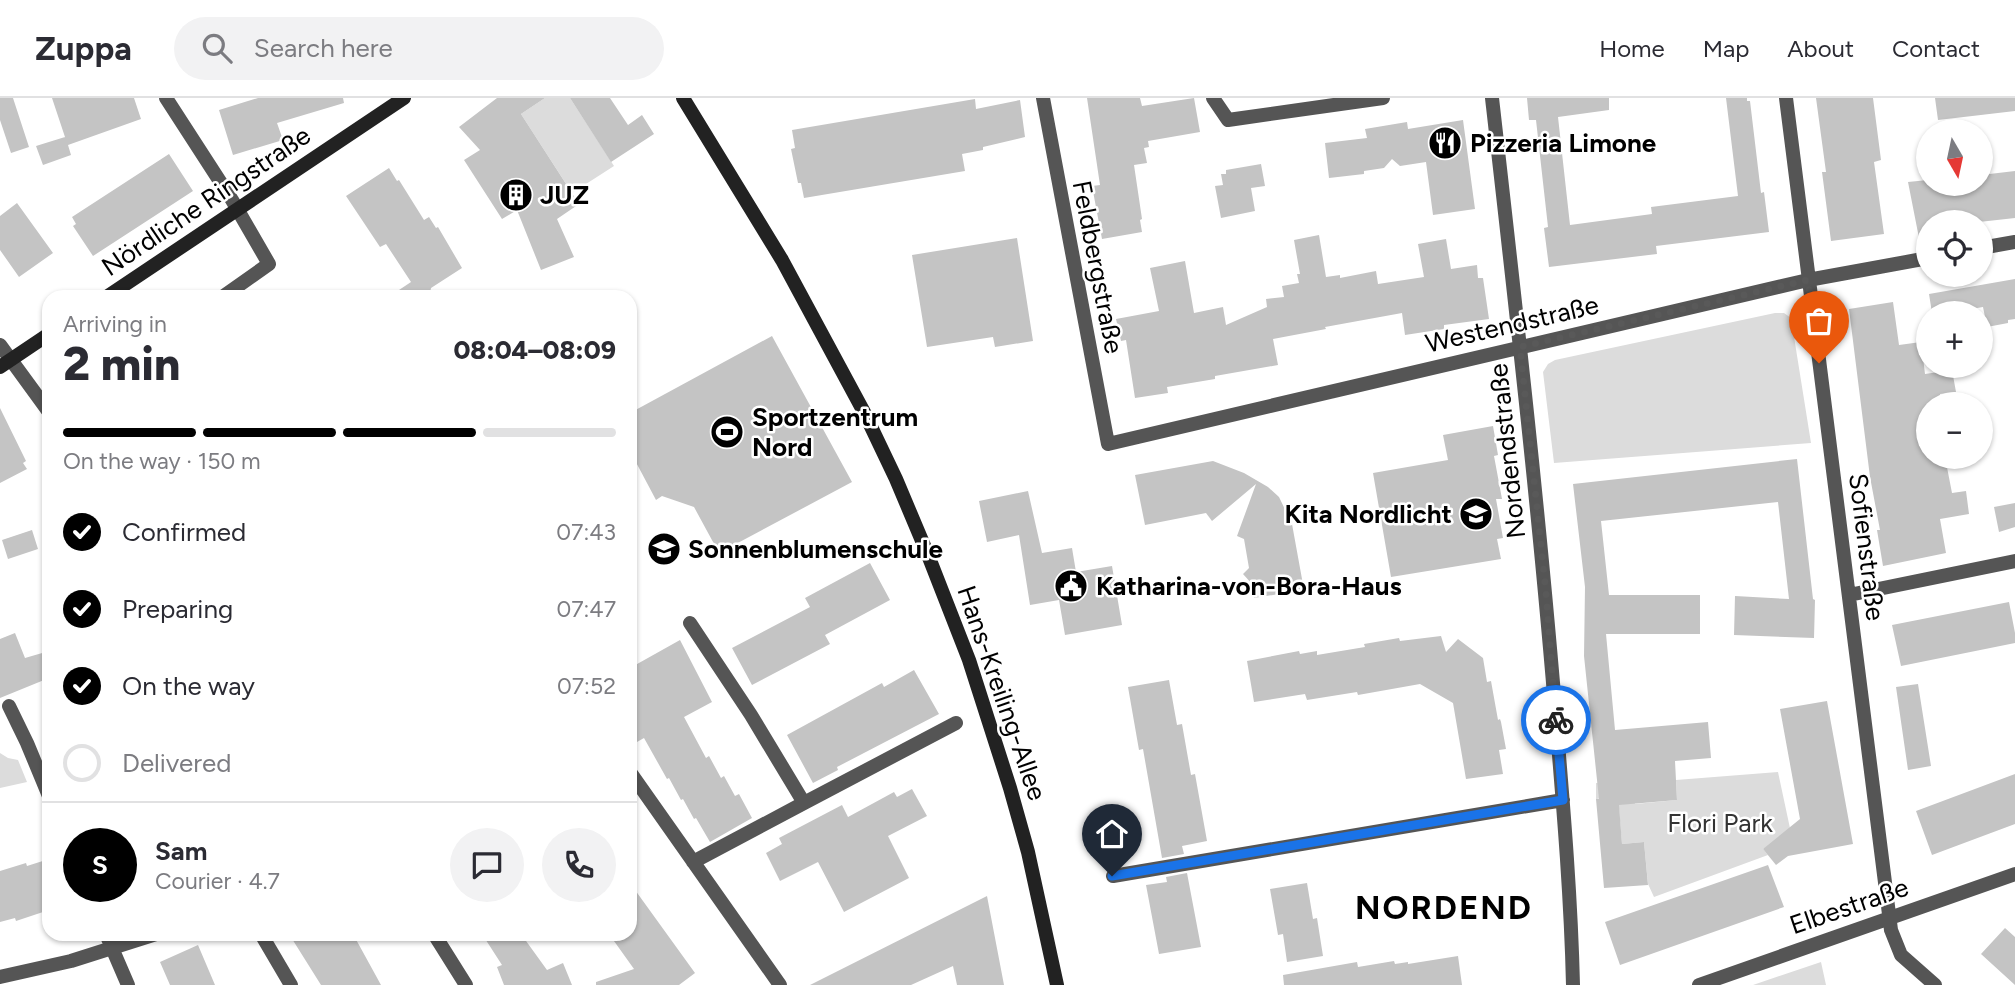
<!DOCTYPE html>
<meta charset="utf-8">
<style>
:root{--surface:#fff;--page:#f2f2f3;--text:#2b2b33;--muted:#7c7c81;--line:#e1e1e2;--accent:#000}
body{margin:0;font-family:Figtree,sans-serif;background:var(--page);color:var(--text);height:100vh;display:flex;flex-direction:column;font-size:26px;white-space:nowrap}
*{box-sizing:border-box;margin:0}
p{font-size:23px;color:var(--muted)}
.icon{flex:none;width:38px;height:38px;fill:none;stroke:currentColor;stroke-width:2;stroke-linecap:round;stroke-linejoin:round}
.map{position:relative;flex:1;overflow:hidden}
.side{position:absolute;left:42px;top:192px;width:595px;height:651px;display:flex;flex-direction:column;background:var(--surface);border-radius:21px;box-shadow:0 2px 5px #0004}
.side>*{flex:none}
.needle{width:46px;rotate:171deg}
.tools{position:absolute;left:1916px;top:21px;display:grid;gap:14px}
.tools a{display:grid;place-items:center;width:77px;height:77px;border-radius:50%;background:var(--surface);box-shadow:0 2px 5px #0004;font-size:35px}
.pin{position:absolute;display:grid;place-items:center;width:60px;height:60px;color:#fff;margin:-72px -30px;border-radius:50% 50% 50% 0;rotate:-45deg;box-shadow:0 0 7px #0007}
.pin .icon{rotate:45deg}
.courier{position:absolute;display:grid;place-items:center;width:70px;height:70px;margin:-35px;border:5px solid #1a73e8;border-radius:50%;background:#fff;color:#222;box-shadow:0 2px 9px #0007}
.summary em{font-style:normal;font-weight:800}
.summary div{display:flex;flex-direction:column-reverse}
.summary{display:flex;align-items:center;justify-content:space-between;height:119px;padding:0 21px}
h1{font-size:46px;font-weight:800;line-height:52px}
.bar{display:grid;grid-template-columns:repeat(4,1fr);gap:10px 7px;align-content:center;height:84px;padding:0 21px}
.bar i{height:9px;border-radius:5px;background:var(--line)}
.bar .selected{background:var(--accent)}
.bar p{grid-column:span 4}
.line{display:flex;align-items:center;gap:18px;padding:0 21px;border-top:2px solid var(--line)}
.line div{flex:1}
.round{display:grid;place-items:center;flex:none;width:74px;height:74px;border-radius:37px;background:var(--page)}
ol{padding:0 21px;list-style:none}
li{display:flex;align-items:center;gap:21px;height:77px}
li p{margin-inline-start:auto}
li .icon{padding:7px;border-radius:50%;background:var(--accent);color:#fff;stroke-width:4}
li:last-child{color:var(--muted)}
li i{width:38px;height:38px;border:4px solid var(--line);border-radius:50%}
header{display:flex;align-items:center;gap:42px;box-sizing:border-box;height:98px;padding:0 35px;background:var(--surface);border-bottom:2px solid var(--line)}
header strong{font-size:33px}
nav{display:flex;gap:38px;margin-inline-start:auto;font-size:24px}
.search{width:490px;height:63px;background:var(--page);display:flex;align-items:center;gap:18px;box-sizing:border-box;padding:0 24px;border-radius:38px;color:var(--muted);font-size:26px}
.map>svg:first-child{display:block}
.green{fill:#dcdcdc}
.building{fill:#c4c4c4}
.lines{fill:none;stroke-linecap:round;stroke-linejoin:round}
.street{stroke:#555;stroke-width:14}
.secondary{stroke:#222;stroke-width:14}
.done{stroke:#595959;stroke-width:7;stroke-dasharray:0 12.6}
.route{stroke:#1a73e8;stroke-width:9}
.labels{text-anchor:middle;stroke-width:5;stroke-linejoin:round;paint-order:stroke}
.poi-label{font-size:26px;font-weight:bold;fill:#000;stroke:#fff;text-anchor:start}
.street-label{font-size:26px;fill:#000;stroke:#fff}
.park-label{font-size:26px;fill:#333;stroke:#fff}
.district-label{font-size:33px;font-weight:bold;letter-spacing:2px;fill:#000;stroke:#fff}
</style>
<header>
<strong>Zuppa</strong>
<div class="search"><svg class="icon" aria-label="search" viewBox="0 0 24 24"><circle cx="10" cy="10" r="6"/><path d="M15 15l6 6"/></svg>Search here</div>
<nav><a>Home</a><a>Map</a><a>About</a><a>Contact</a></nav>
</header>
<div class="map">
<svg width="2015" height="887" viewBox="0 0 2015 887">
<rect width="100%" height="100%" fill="#fff"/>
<path class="green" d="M545,0H570L614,68L572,95L521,16Z
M1775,215H1784L1791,220L1811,345L1554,365L1543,274L1548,266L1555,262Z
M0,655L8,660L18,662L27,684L0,690Z
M1778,674L1791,735L1763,751L1768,757L1654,799L1648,786L1644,744L1622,746L1618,699L1596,701V685L1632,682L1635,706L1677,702L1676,682Z
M1821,864L1826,887H1753Z"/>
<path class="building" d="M0,0H13L29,49L11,55L0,22Z
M52,0H134L141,21L68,47L71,57L43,67L36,48L65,39L66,42Z
M258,0H343L344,5L277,25L283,42L233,57L219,12Z
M497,0H545L521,16L579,106L557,121L574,159L541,172L517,112L502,121L464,62L480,52L459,29Z
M570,0H610L628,27L642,17L654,36L611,64Z
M1087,0H1140L1142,8L1194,0L1200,34L1148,43L1149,49L1144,50L1147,65L1134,67L1142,121L1140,122L1142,134L1102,141L1092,88L1100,87Z
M1527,0H1609V12L1558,19L1570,127L1652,116L1651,109L1738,98L1726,0H1747V3H1750L1761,95L1764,94L1769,134L1656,148L1657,156L1549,169L1544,130L1548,129L1536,22H1529Z
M1816,0H1873L1881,62L1874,64L1884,136L1831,143L1822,74H1826Z
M1935,0H2015V13L1938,22Z
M975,1L976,11L1020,2L1025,39L983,49V52L962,56L965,73L804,100L801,85H798L791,51L795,50L792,32Z
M1463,22L1475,111L1433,117L1426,64L1400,68L1392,61L1384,70L1364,73V76L1329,80L1325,45L1367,40L1365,31L1407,24L1408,31Z
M169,56L193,93L93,158L73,128L76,126L72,119Z
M1261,66L1265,88L1251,90L1255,113L1221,120L1215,88L1223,87L1221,76H1226V72Z
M389,70L397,83L399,82L424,122L429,119L436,130L438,129L462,170L431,190L429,200H387L411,184L386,146L380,149L346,98Z
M2015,73V120L1979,124H1928V139L1919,140L1908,84L1928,82V86H1981V77Z
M17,105L53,155L19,179L0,152V118Z
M1319,137L1326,179L1340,177V180L1376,173L1378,186L1424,179L1418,146L1446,141L1451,171L1477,167L1478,180H1483L1489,221L1444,227V231L1405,237L1402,215L1325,229L1326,231L1273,241L1278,267L1215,278V281L1167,289L1168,295L1135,300L1126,242L1121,243L1116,221L1159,213L1150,170L1185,163L1194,215L1223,209L1226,227L1267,209L1266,201L1284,199L1282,188L1299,185L1297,176H1300L1294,142Z
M1017,140L1033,243L995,249L993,239L927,249L912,157Z
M2015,181V221L2008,222V225L1987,229L1983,209L1948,215H1932L1929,196Z
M1893,204L1899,247L1921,244L1925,276L1952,272L1956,294L1940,296L1941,306H1928V359H1945L1952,395L1966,393L1969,416L1940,421L1946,455L1883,468L1877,432H1880L1870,379L1849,211Z
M772,238L852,384L719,455L694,409L662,398L656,402L630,353V315Z
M0,310L26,363L23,365L27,371L0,385Z
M1493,328L1498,357L1494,358L1502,401H1496L1503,440L1497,441L1501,461L1391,479L1373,375L1448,362L1443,337Z
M1797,361L1813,501L1815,502L1814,540L1734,537L1735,498L1789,501L1778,404L1601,423L1609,497H1700V536H1606L1615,632L1708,624L1711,660L1675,663L1677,702L1619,707L1622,746L1644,744L1648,787L1604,790L1596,701H1599L1584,558L1585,489L1573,386Z
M1213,363L1244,375L1268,389L1279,399L1292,426L1304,492L1254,500L1252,486L1243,476L1249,470L1244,441L1237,438L1256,386L1212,423L1206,415L1145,427L1135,377Z
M1028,393L1042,455L1072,450L1076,474L1112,468L1122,527L1065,537L1059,502L1030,507L1019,437L987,444L979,403Z
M2015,405V429L1999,434L1994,409Z
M32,432L38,451L8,461L2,442Z
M870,465L890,502L825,537L830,546L752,587L732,550L810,509L805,500Z
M2009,504L2015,535V545L1901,568L1892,527Z
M15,535L25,560L49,553V580L0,600V541Z
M1441,538L1446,554L1458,541L1483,560L1487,584L1491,583L1498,622L1500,621L1501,624L1506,651L1499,652L1503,676L1466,681L1453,605L1420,586L1358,597L1357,594L1307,602L1305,596L1254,604L1247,563L1299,553L1300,556L1317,553V557L1365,549L1364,546L1399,540L1400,543Z
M680,542L712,604L684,619L706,660L709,658L721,680L724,678L735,698L739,696L752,720L710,744L696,720L694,721L683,701L681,702L669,680L667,681L644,640L637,644L630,630V570Z
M914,572L939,616L837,669L838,672L813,685L787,637L882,585L884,589Z
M1169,582L1177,627L1182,626L1191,677L1195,676L1207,743L1182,748L1184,756L1162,760L1143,651L1139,652L1128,589Z
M1918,586L1931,668L1908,672L1896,589Z
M1827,603L1853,746L1788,758L1776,767L1763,751L1800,721L1780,611Z
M2015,676V726L1932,757L1916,713Z
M912,691L927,718L888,738L909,780L844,814L818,764L780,783L766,755L782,746L779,740L842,707L848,719L894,694L897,699Z
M49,761V812L16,823L15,820L0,824V773L26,765L27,768Z
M1768,767L1784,809L1620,867L1605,824Z
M1187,775L1201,849L1159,856L1146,787L1167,784L1166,779Z
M630,785L695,875L679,887H596V884L634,871L609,836H630Z
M1307,785L1313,821L1317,820L1323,858L1287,864L1283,836L1278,837L1270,791Z
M987,798L1004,887H957L953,868L911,887H810Z
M2005,830L2015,839V887L1981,856Z
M289,836H353L381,887H321Z
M482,836H521L547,872L563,865L572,887H504L497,869L502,867Z
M198,847L215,887H170L160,864Z
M1458,858L1462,887H1284L1283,877L1357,864L1358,869L1394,863L1395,866L1408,864V866Z"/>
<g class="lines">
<path class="street" d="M166,0L232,102L269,166L221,200
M1043,0L1108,346L1808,182L1928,160
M1213,0L1228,22L1383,0
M1492,0C1516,211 1540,421 1557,633C1564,717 1571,802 1573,887
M1786,0L1891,832L1901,857L1935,887
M1981,150L2015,144
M0,247L49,314
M1849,497L2015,463
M690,525L751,617L804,705L956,625
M9,608L27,645L49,698
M630,674L780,887
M693,764L804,705
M1113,778L1563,702
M106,836L128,887
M261,836L291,887
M434,836L466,887
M0,879L71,863L156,836
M1699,887L2015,776"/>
<path class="secondary" d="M683,0L782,162L865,316L896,381L928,457L969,562L1010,690L1028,754L1057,887
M105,200L404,0
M0,269L49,236"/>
</g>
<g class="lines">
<path class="done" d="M1556,622L1546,495L1520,249L1808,182L1819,265"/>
<path class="route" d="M1112,778L1563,702L1556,622"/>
</g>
<defs>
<symbol id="restaurant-disc" viewBox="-11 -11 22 22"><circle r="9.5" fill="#000" stroke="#fff"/><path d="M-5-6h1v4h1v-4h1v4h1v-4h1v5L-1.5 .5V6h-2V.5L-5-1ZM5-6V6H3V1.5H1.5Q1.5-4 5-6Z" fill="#fff"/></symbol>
<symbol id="building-disc" viewBox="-11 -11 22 22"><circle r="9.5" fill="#000" stroke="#fff"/><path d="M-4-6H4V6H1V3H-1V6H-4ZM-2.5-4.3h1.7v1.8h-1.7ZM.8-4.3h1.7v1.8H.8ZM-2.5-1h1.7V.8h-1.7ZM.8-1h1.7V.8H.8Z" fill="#fff"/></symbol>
<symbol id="stadium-disc" viewBox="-11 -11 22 22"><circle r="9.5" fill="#000" stroke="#fff"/><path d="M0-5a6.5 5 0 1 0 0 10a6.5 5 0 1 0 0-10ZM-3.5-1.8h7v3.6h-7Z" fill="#fff"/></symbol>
<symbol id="school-disc" viewBox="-11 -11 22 22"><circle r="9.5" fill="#000" stroke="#fff"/><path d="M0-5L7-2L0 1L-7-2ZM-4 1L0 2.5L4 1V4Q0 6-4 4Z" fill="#fff"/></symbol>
<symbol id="civic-disc" viewBox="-11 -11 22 22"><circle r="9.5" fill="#000" stroke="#fff"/><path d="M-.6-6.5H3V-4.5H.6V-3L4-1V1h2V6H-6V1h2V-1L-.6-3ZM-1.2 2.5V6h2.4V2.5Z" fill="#fff"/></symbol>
</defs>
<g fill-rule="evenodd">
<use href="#restaurant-disc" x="1426" y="26" width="38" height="38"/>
<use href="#building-disc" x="497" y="78" width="38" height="38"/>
<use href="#stadium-disc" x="708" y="315" width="38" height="38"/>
<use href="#school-disc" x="1457" y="397" width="38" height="38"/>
<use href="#school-disc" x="645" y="432" width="38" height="38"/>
<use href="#civic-disc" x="1052" y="469" width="38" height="38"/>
</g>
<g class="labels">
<g class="poi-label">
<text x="1470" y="54">Pizzeria Limone</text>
<text x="540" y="106">JUZ</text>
<text x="752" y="328">Sportzentrum<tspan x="752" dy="30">Nord</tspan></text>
<text x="1452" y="425" text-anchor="end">Kita Nordlicht</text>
<text x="688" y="460">Sonnenblumenschule</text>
<text x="1096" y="497">Katharina-von-Bora-Haus</text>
</g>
<g class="street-label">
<text transform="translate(206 103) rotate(-34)" y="9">Nördliche Ringstraße</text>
<text transform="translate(1098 169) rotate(79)" y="9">Feldbergstraße</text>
<text transform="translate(1512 226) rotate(-13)" y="9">Westendstraße</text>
<text transform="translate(1507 353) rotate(-96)" y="9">Nordendstraße</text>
<text transform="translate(1867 449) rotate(83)" y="9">Sofienstraße</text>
<text transform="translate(1002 595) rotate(71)" y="9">Hans-Kreiling-Allee</text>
<text transform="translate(1849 808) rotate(-19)" y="9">Elbestraße</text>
</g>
<g class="park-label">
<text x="1720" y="734">Flori Park</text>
</g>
<g class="district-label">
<text x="1444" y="821">NORDEND</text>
</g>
</g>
</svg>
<div class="tools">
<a><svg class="needle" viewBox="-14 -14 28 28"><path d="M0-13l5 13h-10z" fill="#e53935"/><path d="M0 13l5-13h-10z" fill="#7c7c81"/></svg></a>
<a><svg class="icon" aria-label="locate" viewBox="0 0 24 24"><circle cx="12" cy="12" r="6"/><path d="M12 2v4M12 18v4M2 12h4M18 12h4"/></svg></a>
<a>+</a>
<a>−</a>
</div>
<div class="pin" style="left:1819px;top:265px;background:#ea580c"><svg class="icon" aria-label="bag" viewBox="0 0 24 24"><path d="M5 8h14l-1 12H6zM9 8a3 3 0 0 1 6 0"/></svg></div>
<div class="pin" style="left:1112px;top:778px;background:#1f2937"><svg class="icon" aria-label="home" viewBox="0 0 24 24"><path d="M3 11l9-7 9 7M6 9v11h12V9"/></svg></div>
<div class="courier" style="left:1556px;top:622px"><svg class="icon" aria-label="bike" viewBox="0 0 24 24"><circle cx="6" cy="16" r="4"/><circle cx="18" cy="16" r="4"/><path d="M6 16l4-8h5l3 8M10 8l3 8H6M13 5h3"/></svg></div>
<section class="side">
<div class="summary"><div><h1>2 min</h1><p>Arriving in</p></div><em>08:04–08:09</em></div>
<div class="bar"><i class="selected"></i><i class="selected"></i><i class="selected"></i><i></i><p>On the way · 150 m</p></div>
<ol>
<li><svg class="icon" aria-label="check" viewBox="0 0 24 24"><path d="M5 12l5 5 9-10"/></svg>Confirmed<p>07:43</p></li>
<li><svg class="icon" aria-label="check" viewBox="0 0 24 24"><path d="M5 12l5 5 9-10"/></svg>Preparing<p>07:47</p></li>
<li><svg class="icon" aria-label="check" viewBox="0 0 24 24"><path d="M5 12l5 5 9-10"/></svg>On the way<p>07:52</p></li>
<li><i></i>Delivered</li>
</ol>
<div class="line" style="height:126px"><b class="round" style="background:var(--accent);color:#fff">S</b><div><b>Sam</b><p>Courier · 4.7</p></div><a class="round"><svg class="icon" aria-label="chat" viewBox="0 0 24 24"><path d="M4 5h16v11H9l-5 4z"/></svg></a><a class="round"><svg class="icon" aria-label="phone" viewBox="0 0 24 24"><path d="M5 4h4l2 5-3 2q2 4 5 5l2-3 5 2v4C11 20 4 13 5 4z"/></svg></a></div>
</section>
</div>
